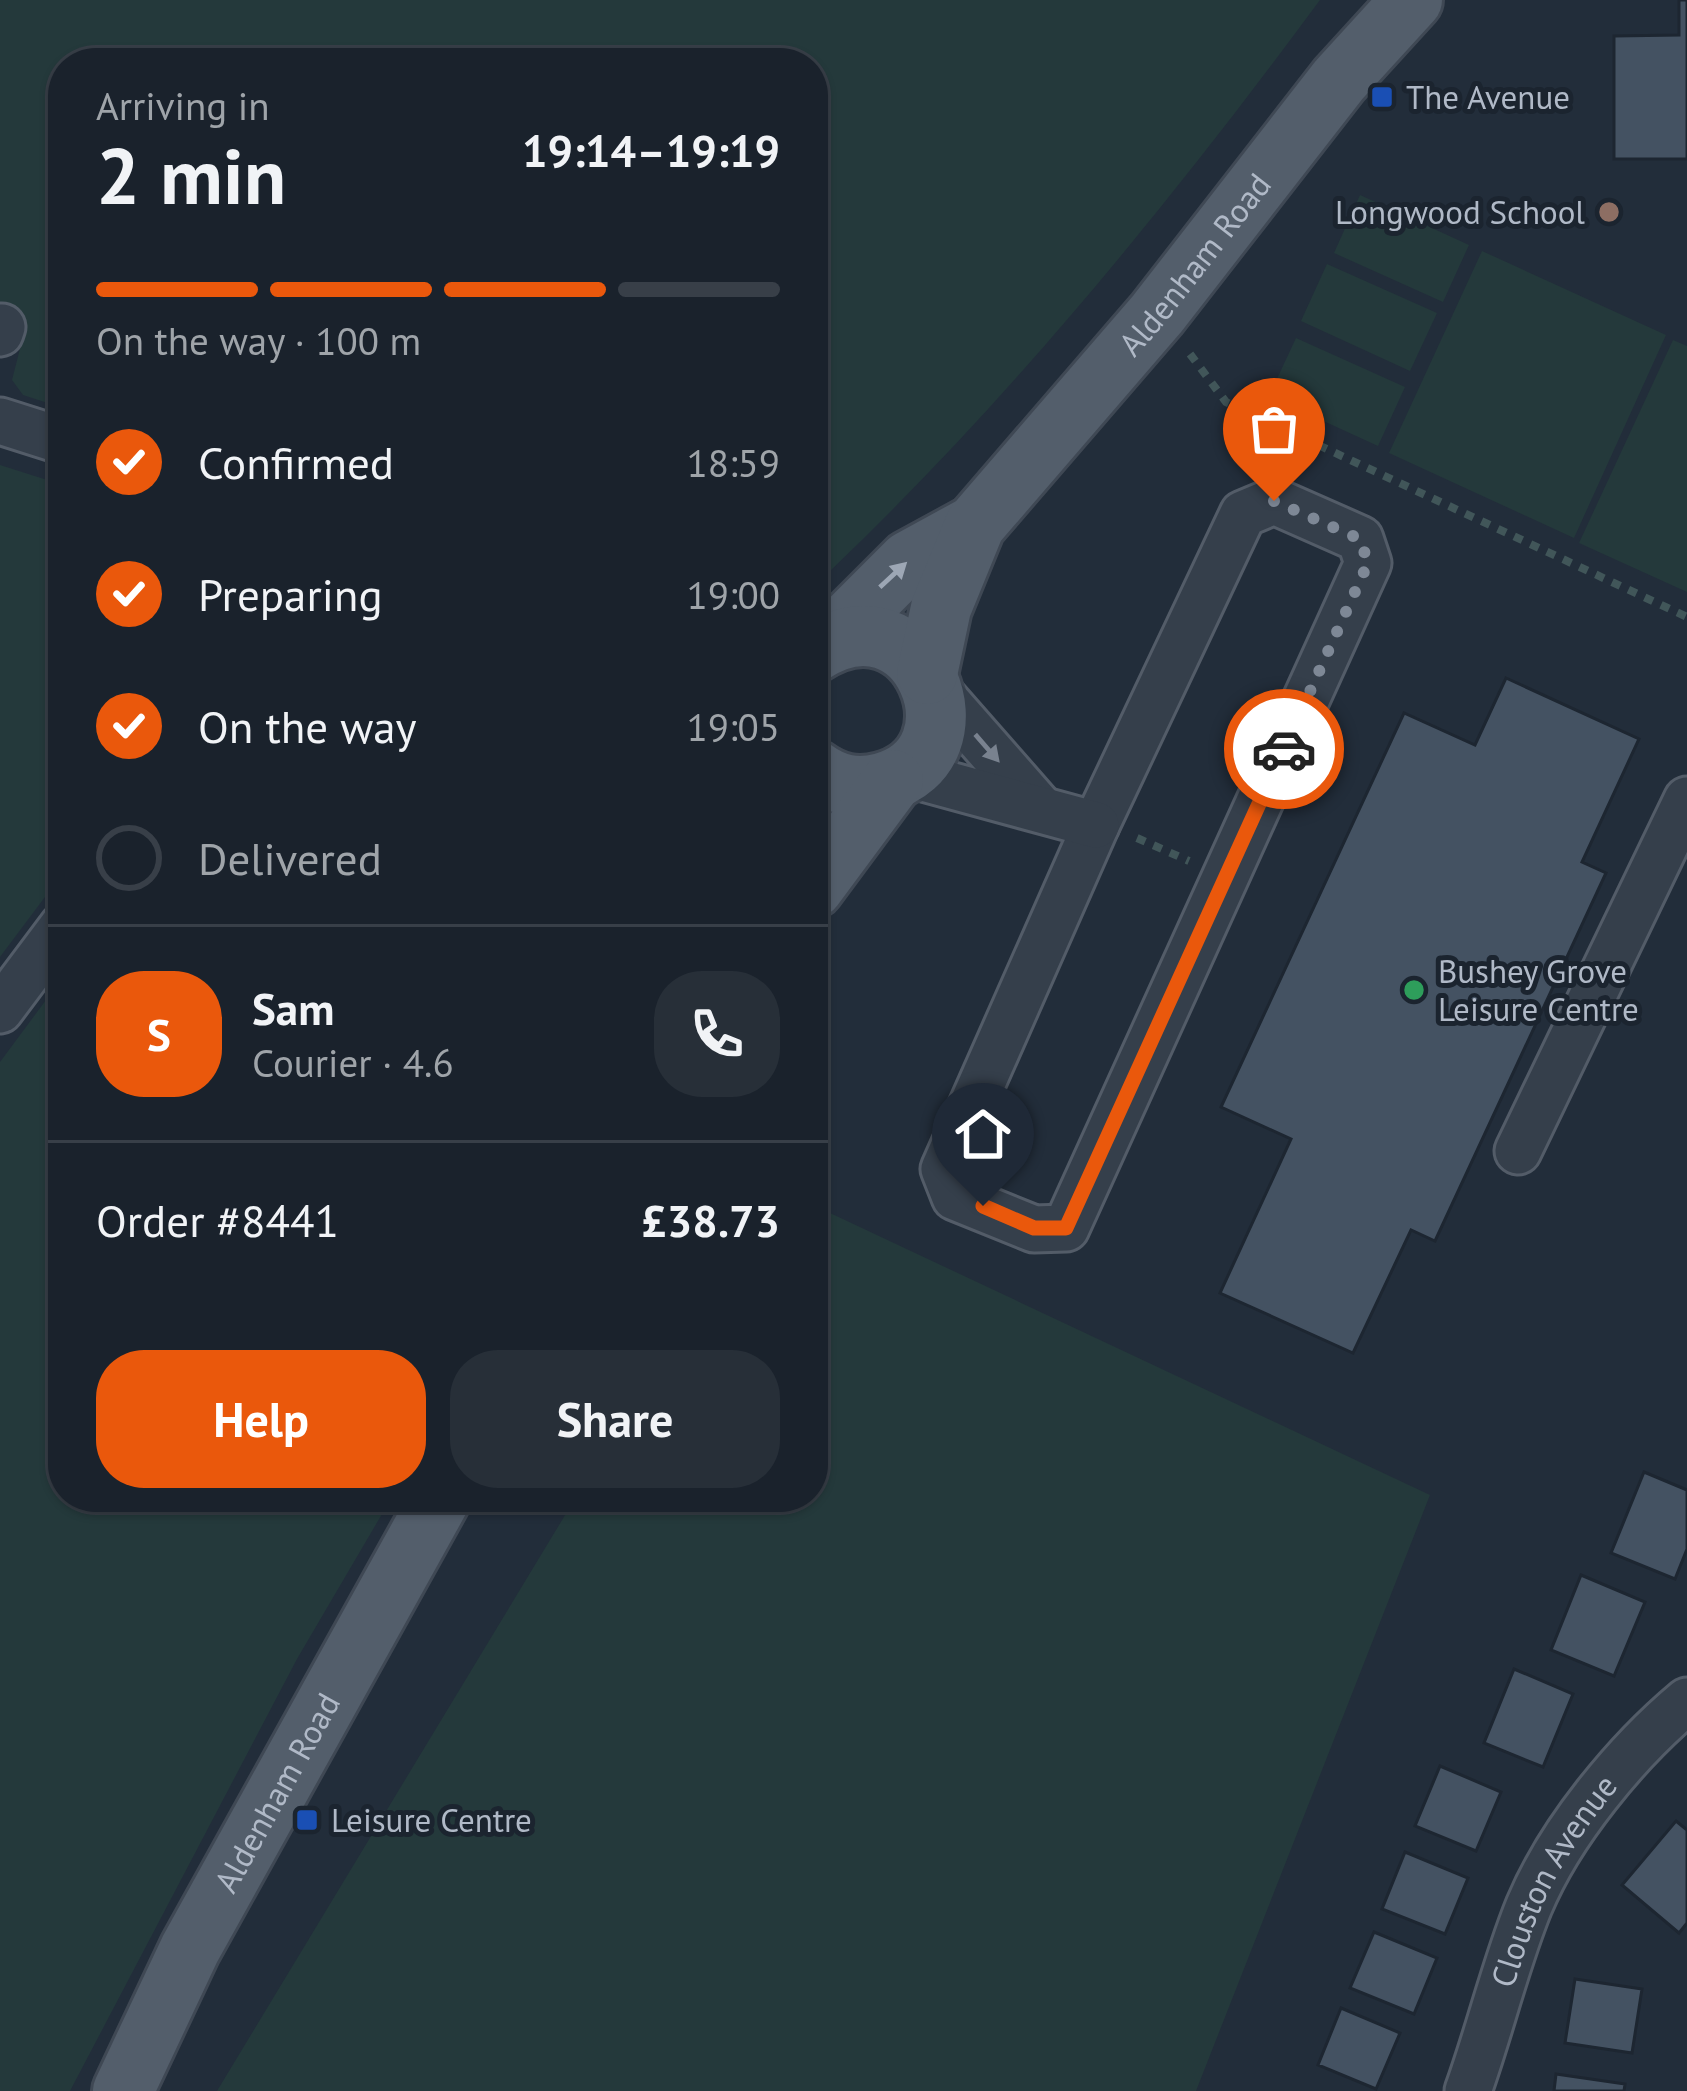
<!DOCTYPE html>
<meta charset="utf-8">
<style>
:root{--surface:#1a222c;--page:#272f38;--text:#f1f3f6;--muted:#9fa4a9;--line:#383f48;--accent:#ea580c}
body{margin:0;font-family:"PT Sans",sans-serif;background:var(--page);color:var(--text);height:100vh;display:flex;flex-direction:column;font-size:45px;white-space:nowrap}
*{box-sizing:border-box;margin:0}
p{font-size:39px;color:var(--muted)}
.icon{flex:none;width:66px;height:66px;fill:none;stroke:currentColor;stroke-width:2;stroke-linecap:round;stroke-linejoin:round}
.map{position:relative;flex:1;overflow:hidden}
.sheet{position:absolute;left:48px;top:48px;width:780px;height:1464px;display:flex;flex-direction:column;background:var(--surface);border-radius:48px;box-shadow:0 3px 9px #0004,0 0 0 3px var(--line)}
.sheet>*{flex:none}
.pin{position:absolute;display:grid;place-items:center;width:102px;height:102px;color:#fff;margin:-123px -51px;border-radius:50% 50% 50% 0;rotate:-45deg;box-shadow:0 0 12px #0007}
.pin .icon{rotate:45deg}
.courier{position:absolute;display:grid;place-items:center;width:120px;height:120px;margin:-60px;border:9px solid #ea580c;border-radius:50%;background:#fff;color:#222;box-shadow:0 3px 15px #0007}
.overview em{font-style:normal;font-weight:800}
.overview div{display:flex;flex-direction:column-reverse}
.overview{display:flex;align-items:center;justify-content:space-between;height:204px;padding:0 48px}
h1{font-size:78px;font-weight:800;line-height:90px}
.bar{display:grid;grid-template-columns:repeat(4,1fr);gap:18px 12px;align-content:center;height:144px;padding:0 48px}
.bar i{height:15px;border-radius:9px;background:var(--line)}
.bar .selected{background:var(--accent)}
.bar p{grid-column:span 4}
.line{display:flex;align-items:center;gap:30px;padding:0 48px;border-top:3px solid var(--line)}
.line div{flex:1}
.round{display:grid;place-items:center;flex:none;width:126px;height:126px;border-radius:48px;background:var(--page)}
ol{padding:0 48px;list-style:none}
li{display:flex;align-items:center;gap:36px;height:132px}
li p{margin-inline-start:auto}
li .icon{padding:12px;border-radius:50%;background:var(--accent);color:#fff;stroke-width:4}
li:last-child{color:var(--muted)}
li i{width:66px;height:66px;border:6px solid var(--line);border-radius:50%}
.primary-button{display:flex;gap:24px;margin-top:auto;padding:24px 48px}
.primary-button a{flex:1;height:138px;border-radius:48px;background:var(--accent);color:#fff;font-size:48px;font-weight:800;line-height:138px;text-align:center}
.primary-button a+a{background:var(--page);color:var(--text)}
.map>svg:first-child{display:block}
.green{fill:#24393b}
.building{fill:#445262;stroke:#1d2631;stroke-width:3}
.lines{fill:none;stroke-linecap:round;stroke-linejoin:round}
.minor-casing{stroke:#535c68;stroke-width:51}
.major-casing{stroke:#3f4854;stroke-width:66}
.path{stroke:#415659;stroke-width:8;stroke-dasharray:9 9;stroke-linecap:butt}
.minor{stroke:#353f4b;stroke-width:45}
.major{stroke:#535e6b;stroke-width:60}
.oneway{fill:#9da7b5}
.oneway2{fill:#79828f}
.done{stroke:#7e8896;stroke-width:12;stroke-dasharray:0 21.6}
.route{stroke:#ea580c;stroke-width:15}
.transit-dot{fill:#1a4fb4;stroke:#1b242f;stroke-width:4.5}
.education-dot{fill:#8d6e63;stroke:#1b242f;stroke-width:4.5}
.leisure-dot{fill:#2e9e5b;stroke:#1b242f;stroke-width:4.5}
.labels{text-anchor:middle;stroke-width:10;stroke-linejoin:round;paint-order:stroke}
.poi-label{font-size:33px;fill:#b0b9c7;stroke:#1b242f;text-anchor:start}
.street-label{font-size:33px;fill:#b0b9c7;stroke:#1b242f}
</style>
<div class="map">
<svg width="1687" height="2091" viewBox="0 0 1687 2091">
<rect width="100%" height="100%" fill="#222d3a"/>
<path class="green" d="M0,0H1320C1170,203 1012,397 830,571L813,581V63H63V408L23,395L12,380L25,329L0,322Z
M1360,195L1469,245L1443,302L1334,253Z
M1482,251L1666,335L1574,538L1389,453Z
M1327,264L1437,313L1410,371L1301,321Z
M1296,338L1405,387L1378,446L1269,396Z
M1673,340L1687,346V592L1579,543Z
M0,465L63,485V873L0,957Z
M63,977V1497H392L297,1659L70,2091H0V1062Z
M813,1205L1430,1495L1196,2091H217L576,1497H813Z"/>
<path class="building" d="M1679,0H1687V159H1614V36L1679,35Z
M1506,678L1639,739L1582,862L1606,873L1435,1241L1411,1230L1353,1353L1220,1293L1291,1139L1221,1107L1404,713L1475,745Z
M1644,1472L1687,1490V1549L1675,1579L1611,1553Z
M1581,1575L1645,1602L1614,1676L1551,1650Z
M1514,1669L1573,1694L1543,1767L1484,1743Z
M1440,1766L1501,1792L1476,1851L1415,1826Z
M1676,1821L1687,1830V1923L1679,1933L1622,1885Z
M1405,1852L1468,1878L1445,1934L1382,1909Z
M1374,1932L1437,1958L1414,2014L1350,1988Z
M1575,1979L1642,1989L1632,2053L1565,2043Z
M1341,2008L1400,2033L1376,2089L1318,2065Z
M1556,2074L1625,2084L1624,2091H1554Z"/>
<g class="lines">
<defs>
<g id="minor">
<path d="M0,333L2,327"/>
<path d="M0,421L63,441"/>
<path d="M1274,501L1360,539L1368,563L1066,1228L1034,1229L955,1197L944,1169L1096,825L1243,514Z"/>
<path d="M933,686L1040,808"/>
<path d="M905,773L1096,825"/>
<path d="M0,1010L63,926"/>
<path d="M1518,1151L1687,800"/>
<path id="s1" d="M1468,2091C1490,2030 1505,1965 1529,1906C1560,1832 1626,1752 1687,1701"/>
</g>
<g id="major">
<path d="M826,644L909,561L975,525"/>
<path d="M813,653C921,582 989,755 882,783C856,790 835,785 813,769"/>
<path id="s2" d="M927,674L941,608L975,525L1157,314L1339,80L1412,0"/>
<path d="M813,888L893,780"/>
<path id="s3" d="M123,2091L190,1949L441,1497"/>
</g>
</defs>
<use href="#minor" class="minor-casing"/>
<use href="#major" class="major-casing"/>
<path class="path" d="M1190,354L1226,402L1687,617
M1137,838L1189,861"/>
<use href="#minor" class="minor"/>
<use href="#major" class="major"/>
</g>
<defs><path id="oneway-solid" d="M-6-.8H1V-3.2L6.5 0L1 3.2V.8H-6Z" transform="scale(3)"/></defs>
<use class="oneway" href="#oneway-solid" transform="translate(893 575) rotate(-43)"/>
<use class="oneway2" href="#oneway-solid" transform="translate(987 748) rotate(49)"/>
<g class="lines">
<path class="done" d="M1274,501L1360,539L1368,563L1284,749"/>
<path class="route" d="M983,1206L1034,1228H1066L1284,749"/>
</g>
<g class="transit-dot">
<rect x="1370" y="85" width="24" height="24" rx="6"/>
<rect x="295" y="1808" width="24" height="24" rx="6"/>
</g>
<circle class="education-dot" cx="1609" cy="212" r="12"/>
<circle class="leisure-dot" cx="1414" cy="990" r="12"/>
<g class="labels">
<g class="poi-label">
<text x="1406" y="109">The Avenue</text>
<text x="1585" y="224" text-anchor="end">Longwood School</text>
<text x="1438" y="983">Bushey Grove<tspan x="1438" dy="38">Leisure Centre</tspan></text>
<text x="331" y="1832">Leisure Centre</text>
</g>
<g class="street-label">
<text dy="12" stroke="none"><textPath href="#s2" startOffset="498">Aldenham Road</textPath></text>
<text dy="12" stroke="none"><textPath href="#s3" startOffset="336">Aldenham Road</textPath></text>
<text dy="12" stroke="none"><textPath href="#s1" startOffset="228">Clouston Avenue</textPath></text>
</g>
</g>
</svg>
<div class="pin" style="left:1274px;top:501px;background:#ea580c"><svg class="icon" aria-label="bag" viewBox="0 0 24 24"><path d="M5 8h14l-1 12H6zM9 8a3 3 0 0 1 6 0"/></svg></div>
<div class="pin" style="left:983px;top:1206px;background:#1f2937"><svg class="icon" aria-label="home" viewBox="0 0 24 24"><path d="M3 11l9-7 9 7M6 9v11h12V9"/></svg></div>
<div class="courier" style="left:1284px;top:749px"><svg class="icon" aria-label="car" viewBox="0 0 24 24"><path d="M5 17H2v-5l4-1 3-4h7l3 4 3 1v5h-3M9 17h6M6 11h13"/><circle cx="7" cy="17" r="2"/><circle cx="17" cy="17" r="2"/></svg></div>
<section class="sheet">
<div class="overview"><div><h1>2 min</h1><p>Arriving in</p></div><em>19:14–19:19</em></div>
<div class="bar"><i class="selected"></i><i class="selected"></i><i class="selected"></i><i></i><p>On the way · 100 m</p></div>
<ol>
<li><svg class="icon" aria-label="check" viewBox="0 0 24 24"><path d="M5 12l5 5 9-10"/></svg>Confirmed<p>18:59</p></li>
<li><svg class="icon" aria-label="check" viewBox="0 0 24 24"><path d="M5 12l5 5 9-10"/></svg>Preparing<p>19:00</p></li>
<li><svg class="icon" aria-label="check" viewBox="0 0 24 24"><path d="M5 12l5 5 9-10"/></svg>On the way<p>19:05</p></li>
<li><i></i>Delivered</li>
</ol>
<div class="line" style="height:216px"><b class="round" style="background:var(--accent);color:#fff">S</b><div><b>Sam</b><p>Courier · 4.6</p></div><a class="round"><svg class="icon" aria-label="phone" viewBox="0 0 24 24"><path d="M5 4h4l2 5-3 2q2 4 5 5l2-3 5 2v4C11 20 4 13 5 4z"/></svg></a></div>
<div class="line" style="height:156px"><div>Order #8441</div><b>£38.73</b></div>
<div class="primary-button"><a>Help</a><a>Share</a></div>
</section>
</div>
